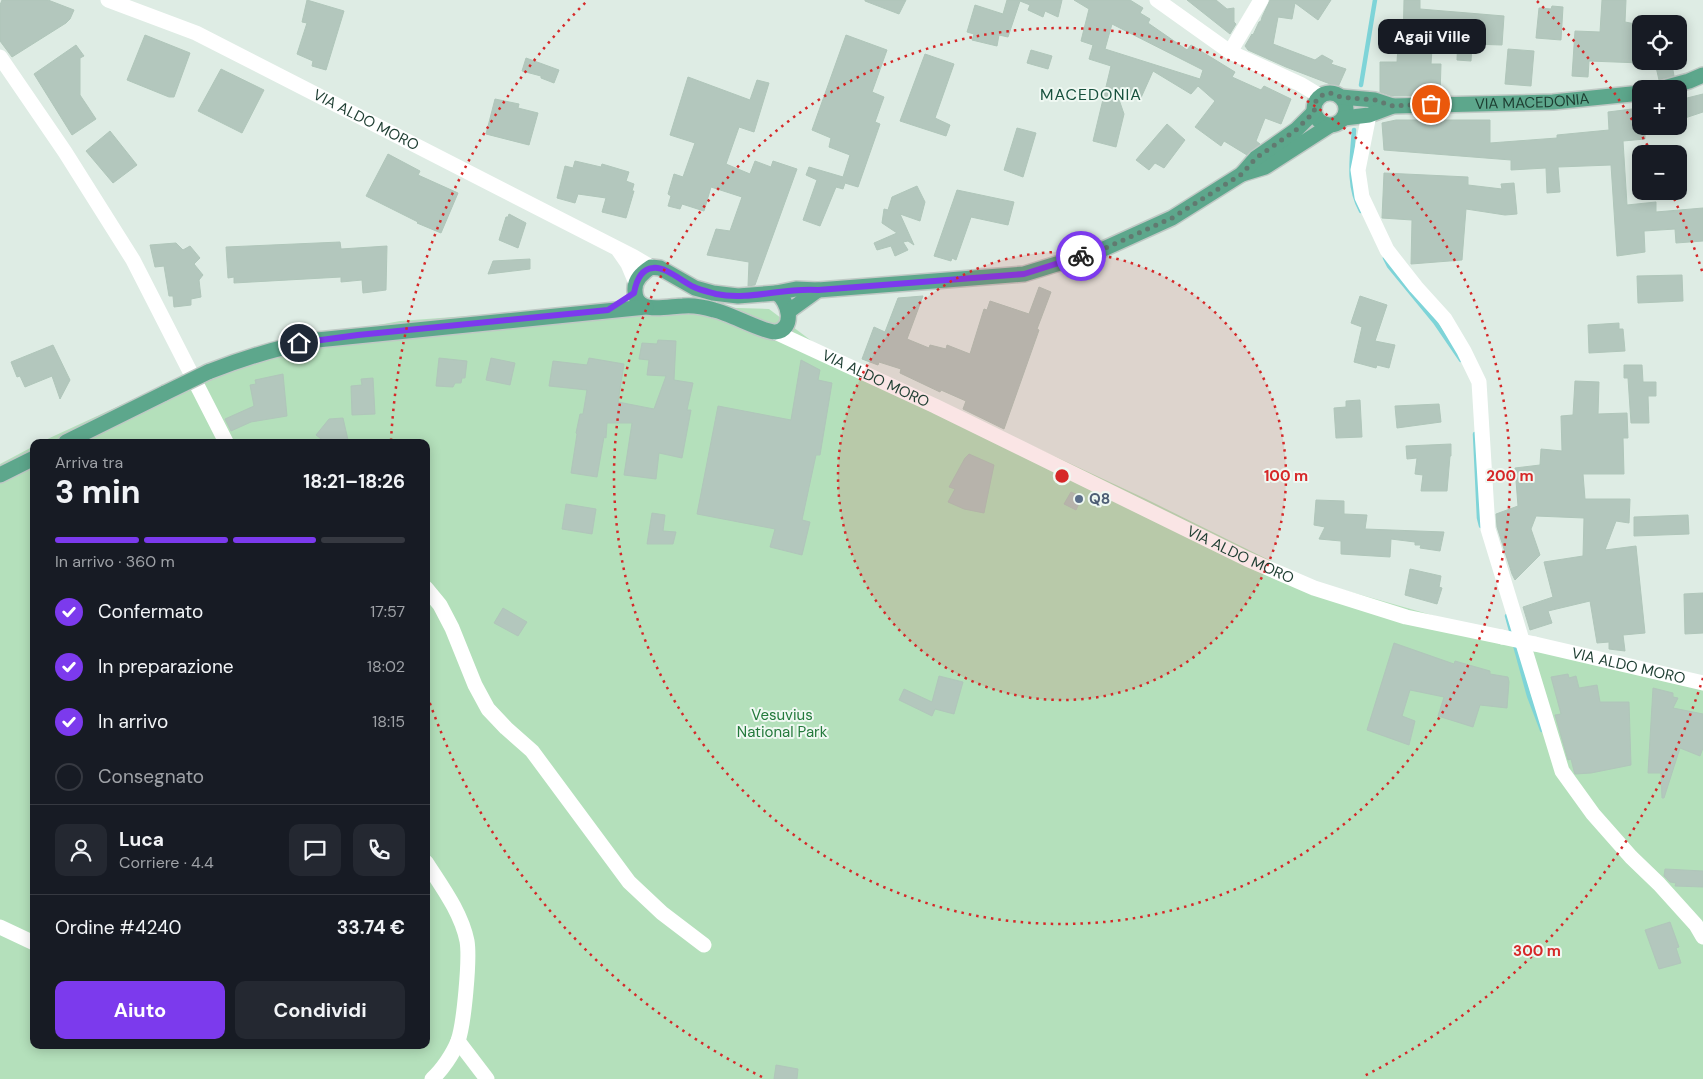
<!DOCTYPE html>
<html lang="it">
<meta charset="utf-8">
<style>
:root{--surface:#171b24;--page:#242831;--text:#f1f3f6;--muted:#9ea1a6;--line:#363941;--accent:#7c3aed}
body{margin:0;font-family:"DM Sans",sans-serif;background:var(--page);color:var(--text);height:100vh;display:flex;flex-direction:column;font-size:19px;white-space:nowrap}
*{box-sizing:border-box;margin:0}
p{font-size:16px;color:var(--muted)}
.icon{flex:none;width:28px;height:28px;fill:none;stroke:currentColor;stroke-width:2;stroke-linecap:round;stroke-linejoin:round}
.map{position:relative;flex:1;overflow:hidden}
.side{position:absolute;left:30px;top:439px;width:400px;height:610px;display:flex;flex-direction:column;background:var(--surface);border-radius:10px;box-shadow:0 2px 12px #0003}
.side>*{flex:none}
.controls{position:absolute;left:1632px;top:15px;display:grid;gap:10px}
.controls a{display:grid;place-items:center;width:55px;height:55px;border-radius:10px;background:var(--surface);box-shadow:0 2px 12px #0003;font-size:25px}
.pin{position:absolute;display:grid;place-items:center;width:42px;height:42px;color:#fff;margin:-21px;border:2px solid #fff;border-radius:50%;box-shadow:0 1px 5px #0007}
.courier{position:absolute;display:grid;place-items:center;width:50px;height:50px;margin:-25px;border:4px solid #7c3aed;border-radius:50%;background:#fff;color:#222;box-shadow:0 1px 6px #0007}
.bubble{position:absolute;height:35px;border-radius:10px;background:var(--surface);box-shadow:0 2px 12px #0003;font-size:16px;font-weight:700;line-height:35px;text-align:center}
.head em{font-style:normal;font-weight:700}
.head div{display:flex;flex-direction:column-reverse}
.head{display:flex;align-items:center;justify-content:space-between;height:85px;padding:0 25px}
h1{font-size:32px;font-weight:700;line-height:38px}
.bar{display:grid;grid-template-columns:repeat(4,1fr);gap:8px 5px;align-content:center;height:60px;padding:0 25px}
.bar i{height:6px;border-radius:4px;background:var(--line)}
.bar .on{background:var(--accent)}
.bar p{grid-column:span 4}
.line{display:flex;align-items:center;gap:12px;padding:0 25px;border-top:1px solid var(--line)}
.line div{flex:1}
.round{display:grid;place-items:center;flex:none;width:52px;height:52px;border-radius:10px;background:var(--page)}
ol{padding:0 25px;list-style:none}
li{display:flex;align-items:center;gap:15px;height:55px}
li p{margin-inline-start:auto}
li .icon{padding:5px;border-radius:50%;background:var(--accent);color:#fff;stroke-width:4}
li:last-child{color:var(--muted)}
li i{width:28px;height:28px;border:2px solid var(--line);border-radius:50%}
.cta{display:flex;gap:10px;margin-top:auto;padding:10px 25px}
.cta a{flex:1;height:58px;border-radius:10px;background:var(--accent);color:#fff;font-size:20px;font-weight:700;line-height:58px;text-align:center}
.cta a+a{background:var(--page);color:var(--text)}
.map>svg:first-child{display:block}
.green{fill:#b4e0bb}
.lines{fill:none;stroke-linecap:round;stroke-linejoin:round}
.stream{stroke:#7ed4d8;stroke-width:4.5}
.building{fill:#b3c7bd;stroke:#b0c6ba;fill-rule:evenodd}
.major-casing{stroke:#c0c9c5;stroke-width:18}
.minor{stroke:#fff;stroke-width:15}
.major{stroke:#5da78c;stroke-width:15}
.major-bridge-casing{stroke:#c0c9c5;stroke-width:18;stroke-linecap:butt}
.minor-bridge{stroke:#fff;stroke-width:15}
.major-bridge{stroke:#5da78c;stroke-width:15}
.done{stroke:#617a70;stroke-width:5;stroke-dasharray:0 9}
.route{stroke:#7c3aed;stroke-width:6}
.ring{fill:none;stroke:#d62828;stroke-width:2.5;stroke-dasharray:2.5 5}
.service-dot{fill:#5c6f8a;stroke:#eff8f2;stroke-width:2}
.labels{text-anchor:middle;stroke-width:4;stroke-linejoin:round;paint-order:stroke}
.street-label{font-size:15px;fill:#1d3d31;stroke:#eff8f2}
.service-label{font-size:15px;font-weight:bold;fill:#4e5e75;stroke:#eff8f2;text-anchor:start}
.park-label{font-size:15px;fill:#23793b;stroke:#eff8f2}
.neighbourhood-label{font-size:16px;letter-spacing:1px;fill:#17513d;stroke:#eff8f2}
.centre{fill:#d62828;stroke:#eff8f2;stroke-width:2.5}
.ring-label{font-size:15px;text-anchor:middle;font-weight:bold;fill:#d62828;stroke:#eff8f2;stroke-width:4;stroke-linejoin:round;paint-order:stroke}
</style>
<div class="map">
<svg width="1703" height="1079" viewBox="0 0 1703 1079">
<rect width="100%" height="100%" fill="#deece4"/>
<path class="green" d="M599,306H666L769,309L817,345L1146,499L1309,580L1449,620L1703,677V1079H0V464L34,446V1045H426V442H41L190,373L268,345L400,321Z"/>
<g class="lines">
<path class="stream" d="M1361,85L1375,0
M1354,130C1352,158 1347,185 1361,211
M1385,258L1389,266L1435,322L1461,360
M1475,434L1479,518L1481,526
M1507,616L1529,696L1542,730"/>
</g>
<path class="building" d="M2,0H48L74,10L70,19L66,23L12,57L0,41V5Z
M307,0L344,11L326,70L312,66L313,61L297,54L307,23L302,22Z
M865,0H906L899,14L865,1Z
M1007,0H1062L1058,17L1045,11L1043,17L1028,10L1030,5L1020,1L1008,37L999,35L997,46L972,40L974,34L967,32L975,5L1003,14Z
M1074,0H1130L1143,8L1140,13L1150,19L1148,23L1187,50L1191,45L1235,72L1232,77L1261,90L1264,86L1291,99L1281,124L1265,118L1256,141L1260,144L1247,155L1224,141L1221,146L1195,127L1215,101L1198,86L1191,94L1153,71L1140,100L1115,88L1124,114L1116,147L1093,141L1111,66L1089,59L1093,45L1081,41L1089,9ZM1112,24L1203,70L1200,79L1105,49Z
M1187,0H1216L1227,9L1234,8V22L1236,24L1230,34Z
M1270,0H1331L1318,20L1295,3L1292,19L1278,17L1273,44L1315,60L1322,55L1333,61L1331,64L1346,69L1338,87L1286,67L1248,50L1245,46L1252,34L1253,35L1259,22L1261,21L1262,17Z
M1404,0H1420V9L1504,16L1502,45L1472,44L1471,61L1457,60L1458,34L1433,32L1431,64H1441L1440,95L1392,96L1380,92V62H1397L1398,47H1403Z
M1602,0H1626L1625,22L1641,25V63L1589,61L1588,77L1572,76L1575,31L1600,32Z
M1552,6L1563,7L1561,40L1536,38L1539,8L1551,9Z
M145,35L190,53L174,97H169L127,80Z
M846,35L887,50L872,92L884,97L875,122L880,124L858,187L845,183L843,189L836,187L820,226L803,220L817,180L806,175L809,167L843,177L850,155L829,147L831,138L812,130Z
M76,45L84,56L80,58V95L96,119L72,135L34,74Z
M1508,49L1534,51L1531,86L1505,84Z
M1031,50L1052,56L1048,69L1027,63Z
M925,54L954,64L935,118L950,125L946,136L900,121Z
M526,58L559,70L554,83L541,78V76L522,71Z
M1672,64L1674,76L1659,80L1656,67Z
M221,69L264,90L242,133L198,111Z
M688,77L750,100L757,80L769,83L754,132L739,127L726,164L750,174L755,161L771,167L773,161L797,169L755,285L748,286L749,262L707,255L716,229L730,231L742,197L711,187L704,211L682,204L680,209L668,206L671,196L668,194L674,174L683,177L695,143L670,135Z
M1703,94V112L1685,118L1683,99Z
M495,99L519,104L518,108L538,113L529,145L486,134Z
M1640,108L1641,126H1645V139L1623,141L1627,205L1656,202V212L1703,208V241L1676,243L1675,229L1644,231L1645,252L1617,256L1611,165L1558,167L1560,192L1547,193L1546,168L1511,170V160L1384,150L1382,123L1396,120H1490V143L1557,138V135L1609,130L1608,112Z
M1167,124L1185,140L1164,168L1155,163L1149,170L1136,160Z
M1017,128L1036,133L1023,177L1004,170Z
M110,131L137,165L113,183L86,151Z
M388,154L420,171L418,175L458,193L441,233L417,223L418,222L366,196Z
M575,161L601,167L602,164L629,172L626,181L634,184L632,191H634L626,218L602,212L606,198L578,194L575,203L557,198L565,166L573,168Z
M1384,173L1468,177V185L1502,189L1501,184L1514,183L1517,214L1505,215L1466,209L1462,260L1411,264L1412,220L1382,218Z
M917,186L925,202L920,221L900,214L914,245L908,241L903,242L908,250L895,256L891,246L877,250L874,243L897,233L882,223L884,209L888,210L892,197Z
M957,190L1014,202L1008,225L971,217L956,260L952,258L951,261L934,256Z
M509,214L526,223L518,248L499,240L506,217H508Z
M340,242L341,249L387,246L386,290L363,293L362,280L341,282V277L234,283V277L228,278L226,247Z
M176,243L183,250L190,246L200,258L194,264L203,275L199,280L201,297L191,299V305L174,307L173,296H169L164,266L155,267L150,245Z
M530,259V269L488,274L493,261Z
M1682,275L1683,301L1638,303L1637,276Z
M1039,287L1051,292L1037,329L1039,330L1004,429L963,409L966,401L941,390L940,392L900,373L901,369L879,362L878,365L862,359L874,327L885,332L898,298L923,296L907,339L929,348L930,345L946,349L947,345L970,354L984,309L987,310L990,301L1029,314Z
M1360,296L1387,305L1375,341L1395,345L1389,368L1377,365L1376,368L1354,362L1362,327L1351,323Z
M1619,323V329H1623L1625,351L1589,353L1588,325Z
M658,340L676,341L674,380L693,383L687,410H691L682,458L659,453L656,479L624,475L632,423H607L606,438L604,437L597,477L571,473L577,434L576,433L580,414H583L587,390L549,386L553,361L587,365L589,358L624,364L618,402L654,409L666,376L647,375L649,360L639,359L642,343L657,344Z
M53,345L70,380L60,399L52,376L25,387L20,376L17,377L11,362Z
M439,358L467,361L465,378H462L461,383H455L453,387L436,386Z
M491,358L515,363L510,385L486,380Z
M801,360L820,370L818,380L832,383L820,455H816L802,520L810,522L802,555L770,547L775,529L697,514L718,406L791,420Z
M1624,365H1642L1643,382H1656V396H1648L1649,423H1631L1628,378H1624Z
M283,374L287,416L251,422L231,431L225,419L254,406L250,385L256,384L255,380Z
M373,378L375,414L352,415L351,386L362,385L361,379Z
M1575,381L1599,382L1598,414L1627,413L1628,438H1623L1624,474H1583L1585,499H1630L1629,523L1616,521L1605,550L1636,546L1645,633L1623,635L1625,651L1609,649V642L1597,643L1590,601L1548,611L1552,623L1530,630L1523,607L1553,597L1544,562L1583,556L1584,518L1536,516L1531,529L1540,555L1515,580L1512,574L1497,527L1496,514L1518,506L1515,468L1540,465L1541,449L1562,451L1561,416L1573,415Z
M1360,400L1362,437L1336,438L1334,408L1346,407V401Z
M1439,404L1441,422L1397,428L1395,406Z
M343,418L348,440L339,442H325L316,435L329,419Z
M1451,444V456H1450L1447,491H1421L1423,475L1415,474L1417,458L1407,459L1406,446Z
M969,454L994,465L984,513L964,509L948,502L955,489L949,487L965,458Z
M1071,492L1082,497L1076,510L1064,504Z
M1316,500L1344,501V514L1367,515L1365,529L1444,532L1440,551L1420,548L1421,545H1415V542L1391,539L1390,557L1341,554V541L1319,539L1325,527L1314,525Z
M566,504L596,509L592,534L562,529Z
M652,513L665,515L663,531L676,532L673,544H647Z
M1688,515L1689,534L1634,536V517Z
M1410,569L1441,576L1439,587L1442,588L1437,604L1405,595Z
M1703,593V633L1685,634L1684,594Z
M503,608L527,622L518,636L494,623Z
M1394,643L1454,664L1455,661L1490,671V674L1508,677L1509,682L1507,708L1480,705L1473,727L1438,716L1444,697L1410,690L1402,716L1415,721L1409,745L1367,730Z
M1568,674L1569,678L1576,676L1579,688L1597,685L1600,702H1629L1631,765L1591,773L1575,774L1574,771L1571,759L1568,760L1555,715L1561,714L1551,677Z
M939,676L963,682L954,714L935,709L932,716L899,700L904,689L932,702Z
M1653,688L1673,693V697L1678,698L1673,708L1703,714V748L1700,756L1680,748L1664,798H1662L1661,773H1648Z
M1665,869L1703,871V887L1675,886L1676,883L1670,882L1664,876Z
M1670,922L1679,947L1676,948L1681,963L1659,969L1645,930Z
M776,1065L798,1069L797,1079H774Z"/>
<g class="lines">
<defs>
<g id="major">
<path d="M1660,89L1689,81L1703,75"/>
<circle cx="1330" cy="109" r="16"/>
<path d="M1341,97L1375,100L1393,106"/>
<path id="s4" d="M1344,118L1369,115L1393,106L1553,102L1641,93"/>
<path d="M1242,174L1265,167L1329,126"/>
<path d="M651,267L660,268L695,288L713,293L738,296L776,293C789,300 796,330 775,332C763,332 729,313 714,310C704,307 693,305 683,306C674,306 653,310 645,306C639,304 635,298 635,291C634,280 642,273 651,267Z"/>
<path d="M776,293L796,289L818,290L1024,274L1099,251L1172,218L1242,174L1256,158L1296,130L1314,112"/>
<path d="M789,311L818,290"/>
<path d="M208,372C244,358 279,347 317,340L646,307"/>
<path d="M66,442L165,393"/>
<path d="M0,475L34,458"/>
</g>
</defs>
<use href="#major" class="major-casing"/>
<g class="minor">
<path id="s1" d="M108,0L196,33L634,257L651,267"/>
<path d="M1157,0L1230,52L1300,84L1320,96"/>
<path d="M1230,52L1261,0"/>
<path d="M0,57L65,152L133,260L226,442"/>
<path d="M1369,115L1358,170L1362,197L1387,250L1416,287L1445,319L1464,351L1479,382L1488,529L1562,771L1593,814L1631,857L1659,884L1696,925L1703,937"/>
<path d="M619,251L628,264L636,283"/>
<path id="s2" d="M775,332L935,406L1247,559L1314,588L1406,617L1502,637"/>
<path d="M426,588L440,605L452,628L475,685L488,709L506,728L532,751L629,882L662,913L704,945"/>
<path id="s3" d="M1535,644L1703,683"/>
<path d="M426,862C442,887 461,912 467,941C470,959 464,1024 458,1041C453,1054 442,1070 432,1079"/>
<path d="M0,927L34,943"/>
<path d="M458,1041L487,1079"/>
</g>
<use href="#major" class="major"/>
<defs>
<path id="major-bridge" d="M165,393L208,372"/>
</defs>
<use href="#major-bridge" class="major-bridge-casing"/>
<path class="minor-bridge" d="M1502,637L1535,644"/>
<use href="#major-bridge" class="major-bridge"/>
</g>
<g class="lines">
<path class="done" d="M1081,256L1099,251L1172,218L1242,174L1256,158L1296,130L1314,112L1316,101L1320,96L1330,93L1341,97L1375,100L1393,106L1431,104"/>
<path class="route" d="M299,343L358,335L608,310L634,293C636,282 641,269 653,268C665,266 683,282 694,287C700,290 709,292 716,294C750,301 784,287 818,290L1024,274L1081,256"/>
</g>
<circle cx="1062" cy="476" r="224" fill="#d62828" fill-opacity=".12"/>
<g class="ring">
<circle cx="1062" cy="476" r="224"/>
<circle cx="1062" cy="476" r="448"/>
<path d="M1703 678A672 672 0 0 1 1362 1077M762 1077A672 672 0 0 1 427 695M391 441A672 672 0 0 1 587 1M1537 1A672 672 0 0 1 1650 150M1671 192A672 672 0 0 1 1703 274"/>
</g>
<circle class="service-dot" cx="1079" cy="499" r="5"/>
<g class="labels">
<g class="street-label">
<text dy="5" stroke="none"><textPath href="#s4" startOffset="190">VIA MACEDONIA</textPath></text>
<text dy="5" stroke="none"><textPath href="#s1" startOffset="285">VIA ALDO MORO</textPath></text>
<text dy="5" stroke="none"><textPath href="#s2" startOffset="111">VIA ALDO MORO</textPath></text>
<text dy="5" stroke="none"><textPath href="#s2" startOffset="516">VIA ALDO MORO</textPath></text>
<text dy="5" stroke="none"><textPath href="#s3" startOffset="96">VIA ALDO MORO</textPath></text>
</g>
<g class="service-label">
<text x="1089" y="504">Q8</text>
</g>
<g class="park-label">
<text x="782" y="720">Vesuvius<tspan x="782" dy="17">National Park</tspan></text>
</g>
<g class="neighbourhood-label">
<text x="1091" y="100">MACEDONIA</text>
</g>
</g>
<circle cx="1062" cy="476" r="8" class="centre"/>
<g class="ring-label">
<text x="1286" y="481">100 m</text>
<text x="1510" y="481">200 m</text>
<text x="1537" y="956">300 m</text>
</g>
</svg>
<div class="controls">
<a><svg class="icon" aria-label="locate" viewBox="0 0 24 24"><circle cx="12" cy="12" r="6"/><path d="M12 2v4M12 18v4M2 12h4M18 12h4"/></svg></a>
<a>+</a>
<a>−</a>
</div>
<div class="pin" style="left:1431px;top:104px;background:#ea580c"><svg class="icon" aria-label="bag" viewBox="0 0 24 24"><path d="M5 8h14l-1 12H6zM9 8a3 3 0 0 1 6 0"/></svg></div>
<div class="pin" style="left:299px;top:343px;background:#1f2937"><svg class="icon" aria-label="home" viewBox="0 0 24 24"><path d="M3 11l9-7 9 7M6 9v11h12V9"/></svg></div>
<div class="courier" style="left:1081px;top:256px"><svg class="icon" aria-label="bike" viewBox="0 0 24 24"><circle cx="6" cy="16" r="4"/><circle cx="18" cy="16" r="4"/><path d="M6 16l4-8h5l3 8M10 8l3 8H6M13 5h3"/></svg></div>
<div class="bubble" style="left:1378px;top:19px;width:108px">Agaji Ville</div>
<section class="side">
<div class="head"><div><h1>3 min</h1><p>Arriva tra</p></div><em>18:21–18:26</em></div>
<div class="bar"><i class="on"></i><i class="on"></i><i class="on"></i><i></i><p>In arrivo · 360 m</p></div>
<ol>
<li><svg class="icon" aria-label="check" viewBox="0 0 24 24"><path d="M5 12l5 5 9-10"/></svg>Confermato<p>17:57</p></li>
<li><svg class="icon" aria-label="check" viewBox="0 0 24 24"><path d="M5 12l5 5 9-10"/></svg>In preparazione<p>18:02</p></li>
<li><svg class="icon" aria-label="check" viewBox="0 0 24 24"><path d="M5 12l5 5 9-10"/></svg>In arrivo<p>18:15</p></li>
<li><i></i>Consegnato</li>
</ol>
<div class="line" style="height:90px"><a class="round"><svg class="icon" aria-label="person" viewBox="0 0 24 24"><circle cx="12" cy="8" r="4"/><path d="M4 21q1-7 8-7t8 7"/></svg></a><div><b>Luca</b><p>Corriere · 4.4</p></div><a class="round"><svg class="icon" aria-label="chat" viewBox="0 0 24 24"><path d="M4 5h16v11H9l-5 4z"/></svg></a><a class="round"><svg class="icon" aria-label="phone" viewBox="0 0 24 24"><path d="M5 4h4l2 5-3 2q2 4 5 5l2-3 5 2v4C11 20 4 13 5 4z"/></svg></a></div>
<div class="line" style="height:65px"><div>Ordine #4240</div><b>33.74 €</b></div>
<div class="cta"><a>Aiuto</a><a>Condividi</a></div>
</section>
</div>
